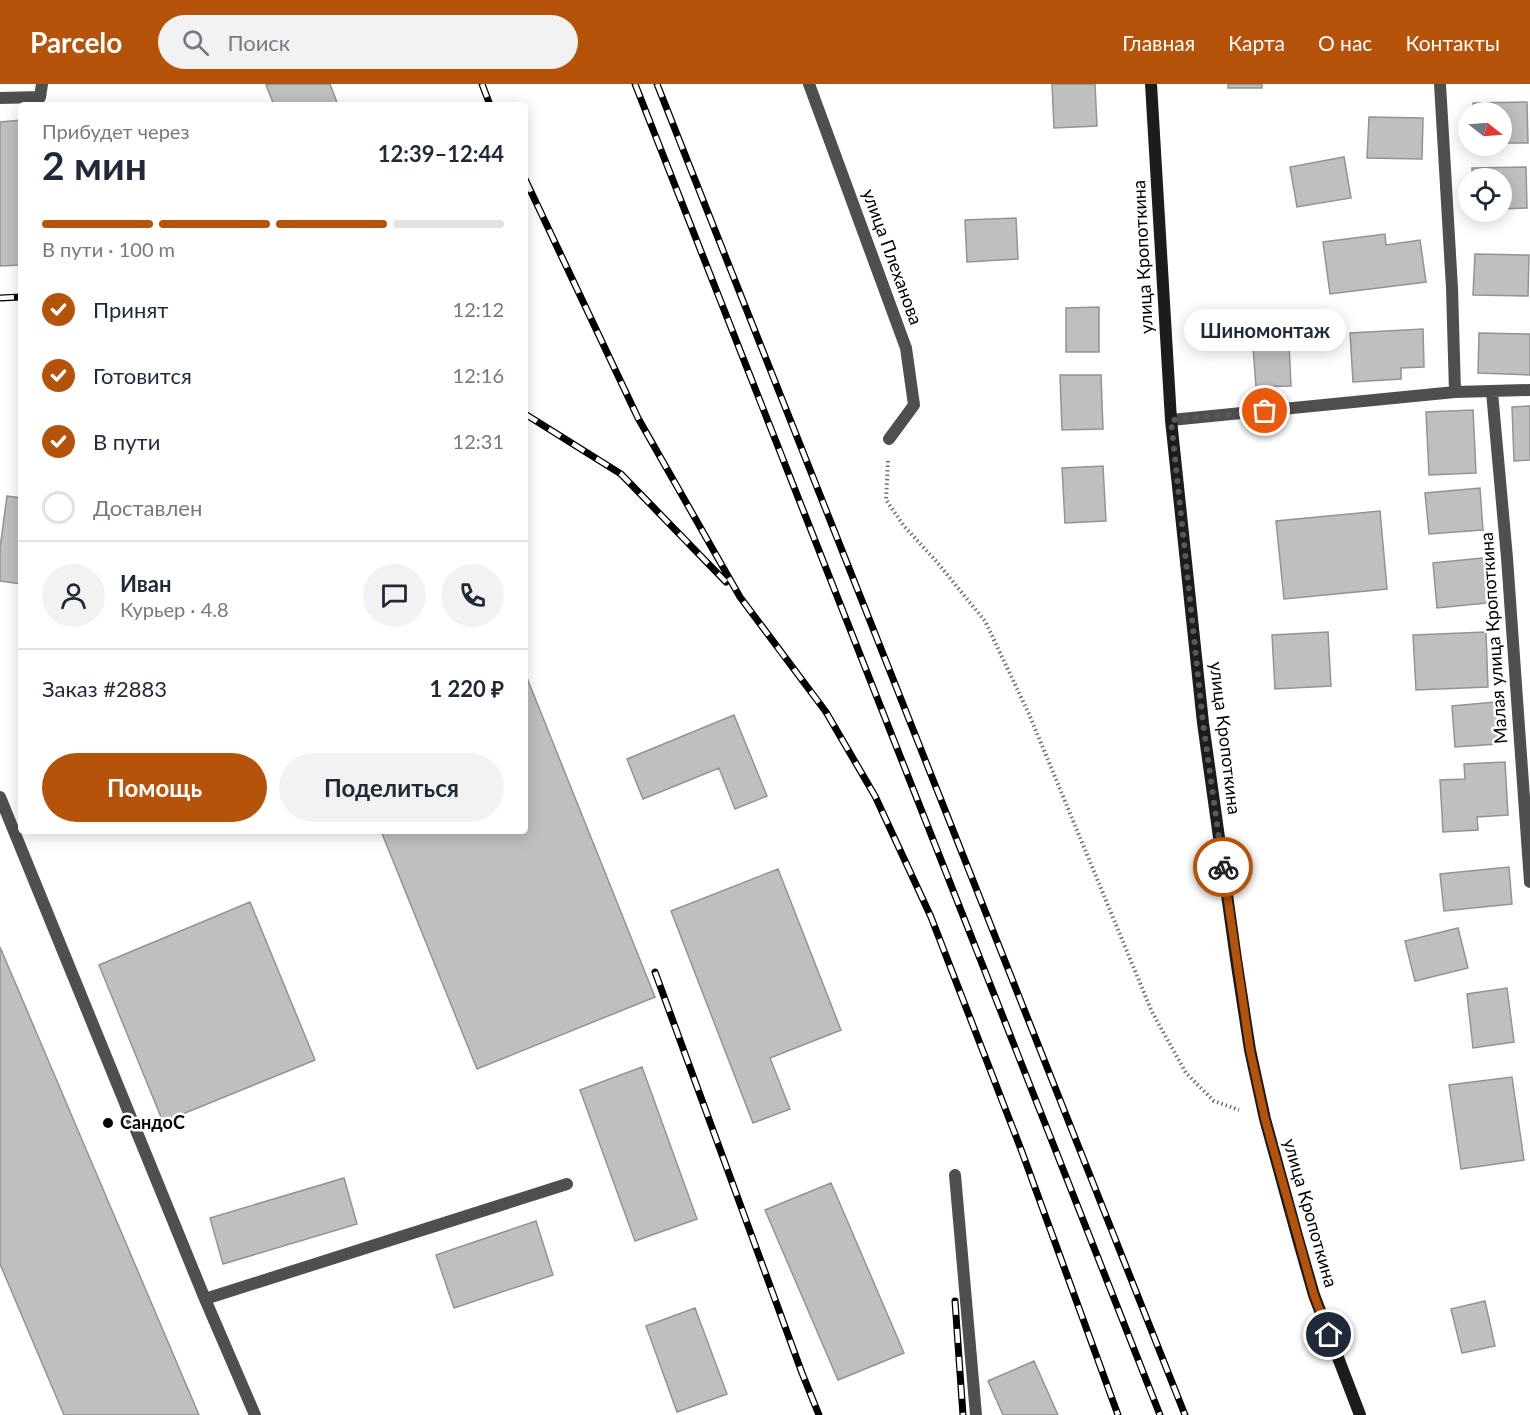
<!DOCTYPE html>
<html lang="ru">
<meta charset="utf-8">
<style>
:root{--surface:#fff;--page:#f2f2f3;--text:#1f2937;--muted:#747a83;--line:#e0e1e3;--accent:#b45309}
body{margin:0;font-family:Lato,sans-serif;background:var(--page);color:var(--text);height:100vh;display:flex;flex-direction:column;font-size:22px;white-space:nowrap}
*{box-sizing:border-box;margin:0}
p{font-size:20px;color:var(--muted)}
.icon{flex:none;width:33px;height:33px;fill:none;stroke:currentColor;stroke-width:2;stroke-linecap:round;stroke-linejoin:round}
.map{position:relative;flex:1;overflow:hidden}
.details{position:absolute;left:18px;top:18px;width:510px;height:732px;display:flex;flex-direction:column;background:var(--surface);border-radius:6px;box-shadow:0 3px 15px #0003}
.details>*{flex:none}
.needle{width:39px;rotate:107deg}
.controls{position:absolute;left:1458px;top:18px;display:grid;gap:12px}
.controls a{display:grid;place-items:center;width:54px;height:54px;border-radius:50%;background:var(--surface);box-shadow:0 3px 15px #0003;font-size:30px}
.pin{position:absolute;display:grid;place-items:center;width:51px;height:51px;color:#fff;margin:-26px;border:3px solid #fff;border-radius:50%;box-shadow:0 2px 6px #0007}
.courier{position:absolute;display:grid;place-items:center;width:60px;height:60px;margin:-30px;border:4px solid #b45309;border-radius:50%;background:#fff;color:#222;box-shadow:0 2px 8px #0007}
.bubble{position:absolute;height:42px;border-radius:21px;background:var(--surface);box-shadow:0 3px 15px #0003;font-size:20px;font-weight:700;line-height:42px;text-align:center}
.head em{font-style:normal;font-weight:700}
.head div{display:flex;flex-direction:column-reverse}
.head{display:flex;align-items:center;justify-content:space-between;height:102px;padding:0 24px}
h1{font-size:39px;font-weight:700;line-height:45px}
.bar{display:grid;grid-template-columns:repeat(4,1fr);gap:9px 6px;align-content:center;height:72px;padding:0 24px}
.bar i{height:8px;border-radius:4px;background:var(--line)}
.bar .on{background:var(--accent)}
.bar p{grid-column:span 4}
.line{display:flex;align-items:center;gap:15px;padding:0 24px;border-top:2px solid var(--line)}
.line div{flex:1}
.round{display:grid;place-items:center;flex:none;width:63px;height:63px;border-radius:32px;background:var(--page)}
ol{padding:0 24px;list-style:none}
li{display:flex;align-items:center;gap:18px;height:66px}
li p{margin-inline-start:auto}
li .icon{padding:6px;border-radius:50%;background:var(--accent);color:#fff;stroke-width:4}
li:last-child{color:var(--muted)}
li i{width:33px;height:33px;border:3px solid var(--line);border-radius:50%}
.action{display:flex;gap:12px;margin-top:auto;padding:12px 24px}
.action a{flex:1;height:69px;border-radius:36px;background:var(--accent);color:#fff;font-size:24px;font-weight:700;line-height:69px;text-align:center}
.action a+a{background:var(--page);color:var(--text)}
header{display:flex;align-items:center;gap:36px;box-sizing:border-box;height:84px;padding:0 30px;background:var(--accent);color:#fff}
header strong{font-size:28px}
nav{display:flex;gap:33px;margin-inline-start:auto;font-size:21px}
.search{width:420px;height:54px;background:var(--page);display:flex;align-items:center;gap:15px;box-sizing:border-box;padding:0 21px;border-radius:33px;color:var(--muted);font-size:22px}
.map>svg:first-child{display:block}
.building{fill:#bfbfbf;stroke:#939393;stroke-width:1.5}
.lines{fill:none;stroke-linecap:round;stroke-linejoin:round}
.path{stroke:#717171;stroke-width:4;stroke-dasharray:1.5 3;stroke-linecap:butt}
.service{stroke:#4f4f4f;stroke-width:12}
.minor{stroke:#4f4f4f;stroke-width:12}
.secondary{stroke:#1c1c1c;stroke-width:12}
.rail-casing{stroke:#000;stroke-width:7}
.rail{stroke:#fff;stroke-width:4.5;stroke-dasharray:14;stroke-linecap:butt}
.done{stroke:#595959;stroke-width:6;stroke-dasharray:0 10.8}
.route{stroke:#b45309;stroke-width:8}
.poi-dot{fill:#000;stroke:#fff;stroke-width:2}
.labels{text-anchor:middle;stroke-width:5;stroke-linejoin:round;paint-order:stroke}
.street-label{font-size:18px;fill:#000;stroke:#fff}
.poi-label{font-size:18px;font-weight:bold;fill:#000;stroke:#fff;text-anchor:start}
</style>
<header>
<strong>Parcelo</strong>
<div class="search"><svg class="icon" aria-label="search" viewBox="0 0 24 24"><circle cx="10" cy="10" r="6"/><path d="M15 15l6 6"/></svg>Поиск</div>
<nav><a>Главная</a><a>Карта</a><a>О нас</a><a>Контакты</a></nav>
</header>
<div class="map">
<svg width="1530" height="1331" viewBox="0 0 1530 1331">
<rect width="100%" height="100%" fill="#fff"/>
<path class="building" d="M270,0H330L338,21H274L266,1Z
M1052,0H1095L1097,42L1054,44Z
M1228,0H1262V4H1228Z
M1527,18L1528,59H1502V28H1473V19Z
M1369,33L1423,34L1422,75L1367,74Z
M21,36V181L0,182V38Z
M1344,73L1351,114L1297,123L1290,83Z
M1526,83L1527,124L1502,125V94H1472V84Z
M1016,134L1018,175L967,178L965,136Z
M1385,150L1386,161L1420,156L1426,198L1330,210L1323,158Z
M1475,170L1529,171L1528,212L1473,211Z
M1099,223V268H1066V224Z
M1423,245L1424,283L1401,284V295L1353,298L1350,249Z
M1479,249L1530,250V291L1478,289Z
M1289,260L1291,302L1256,303L1253,262Z
M1060,291H1101L1103,345L1062,346Z
M1530,322V376L1514,377L1512,323Z
M1473,326L1476,389L1429,391L1426,328Z
M1103,382L1106,437L1065,439L1062,384Z
M1480,404L1483,446L1429,450L1425,409Z
M7,412L21,414V500L0,497V464Z
M1380,427L1387,505L1284,515L1276,437Z
M1492,473L1496,518L1437,524L1433,479Z
M1328,548L1331,602L1275,605L1272,551Z
M1486,548L1488,603L1416,606L1413,551Z
M525,589L655,913L477,985L381,747H525Z
M1495,618L1498,660L1455,663L1452,622Z
M734,631L767,712L735,725L719,684L643,715L627,675Z
M1505,678L1508,731L1477,733L1478,746L1443,748L1440,696L1465,695L1464,680Z
M1509,783L1512,820L1444,827L1440,790Z
M778,785L841,946L770,974L790,1025L753,1039L671,827Z
M250,818L315,976L163,1038L99,881Z
M1458,844L1468,884L1415,897L1405,857Z
M0,863L199,1331H64L0,1180Z
M1507,904L1514,958L1473,964L1467,910Z
M642,983L697,1135L635,1157L580,1006Z
M1512,993L1524,1076L1461,1085L1449,1001Z
M344,1094L357,1140L223,1180L210,1134Z
M831,1099L904,1269L838,1296L765,1126Z
M536,1137L553,1191L454,1224L436,1171Z
M1485,1217L1495,1262L1462,1269L1451,1225Z
M695,1224L727,1310L677,1328L646,1242Z
M1034,1277L1058,1331H1003L988,1297Z"/>
<g class="lines">
<path class="path" d="M888,377L886,416L904,442L936,477L985,537L1029,630L1152,928L1186,989L1214,1017L1239,1026"/>
<path class="service" d="M0,14L40,13L42,0
M0,713L205,1215L255,1331
M955,1091L976,1331
M205,1215L567,1100"/>
<path class="minor" d="M809,0L906,264L914,321L889,355
M1440,0L1452,204L1455,308
M1492,308L1507,474L1530,798
M1171,336L1455,308L1530,306"/>
<path class="secondary" d="M1151,0L1171,336L1203,639L1236,875L1250,966L1265,1035L1298,1155L1314,1211L1360,1331"/>
<defs>
<path id="rail" d="M482,0L490,21
M635,0L1160,1331
M657,0L1185,1331
M525,95L638,334L740,513L826,628L875,712L931,833L1022,1068L1118,1331
M0,214L21,213
M525,330L621,390L726,498
M655,888L802,1289L819,1331
M955,1217L963,1331"/>
</defs>
<use href="#rail" class="rail-casing"/>
<use href="#rail" class="rail"/>
</g>
<g class="lines">
<path class="done" d="M1223,783L1203,639L1171,336L1265,327"/>
<path class="route" d="M1223,783L1250,966L1265,1035L1314,1211L1329,1251"/>
</g>
<circle class="poi-dot" cx="108" cy="1039" r="6"/>
<g class="labels">
<g class="street-label">
<text transform="translate(892 173) rotate(70)" y="6">улица Плеханова</text>
<text transform="translate(1143 173) rotate(-93)" y="6">улица Кропоткина</text>
<text transform="translate(1494 554) rotate(-94)" y="6">Малая улица Кропоткина</text>
<text transform="translate(1225 654) rotate(83)" y="6">улица Кропоткина</text>
<text transform="translate(1310 1129) rotate(74)" y="6">улица Кропоткина</text>
</g>
<g class="poi-label">
<text x="120" y="1045">СандоС</text>
</g>
</g>
</svg>
<div class="controls">
<a><svg class="needle" viewBox="-14 -14 28 28"><path d="M0-13l5 13h-10z" fill="#e53935"/><path d="M0 13l5-13h-10z" fill="#747a83"/></svg></a>
<a><svg class="icon" aria-label="locate" viewBox="0 0 24 24"><circle cx="12" cy="12" r="6"/><path d="M12 2v4M12 18v4M2 12h4M18 12h4"/></svg></a>
</div>
<div class="pin" style="left:1265px;top:327px;background:#ea580c"><svg class="icon" aria-label="bag" viewBox="0 0 24 24"><path d="M5 8h14l-1 12H6zM9 8a3 3 0 0 1 6 0"/></svg></div>
<div class="pin" style="left:1329px;top:1251px;background:#1f2937"><svg class="icon" aria-label="home" viewBox="0 0 24 24"><path d="M3 11l9-7 9 7M6 9v11h12V9"/></svg></div>
<div class="courier" style="left:1223px;top:783px"><svg class="icon" aria-label="bike" viewBox="0 0 24 24"><circle cx="6" cy="16" r="4"/><circle cx="18" cy="16" r="4"/><path d="M6 16l4-8h5l3 8M10 8l3 8H6M13 5h3"/></svg></div>
<div class="bubble" style="left:1184px;top:225px;width:162px">Шиномонтаж</div>
<section class="details">
<div class="head"><div><h1>2 мин</h1><p>Прибудет через</p></div><em>12:39–12:44</em></div>
<div class="bar"><i class="on"></i><i class="on"></i><i class="on"></i><i></i><p>В пути · 100 m</p></div>
<ol>
<li><svg class="icon" aria-label="check" viewBox="0 0 24 24"><path d="M5 12l5 5 9-10"/></svg>Принят<p>12:12</p></li>
<li><svg class="icon" aria-label="check" viewBox="0 0 24 24"><path d="M5 12l5 5 9-10"/></svg>Готовится<p>12:16</p></li>
<li><svg class="icon" aria-label="check" viewBox="0 0 24 24"><path d="M5 12l5 5 9-10"/></svg>В пути<p>12:31</p></li>
<li><i></i>Доставлен</li>
</ol>
<div class="line" style="height:108px"><a class="round"><svg class="icon" aria-label="person" viewBox="0 0 24 24"><circle cx="12" cy="8" r="4"/><path d="M4 21q1-7 8-7t8 7"/></svg></a><div><b>Иван</b><p>Курьер · 4.8</p></div><a class="round"><svg class="icon" aria-label="chat" viewBox="0 0 24 24"><path d="M4 5h16v11H9l-5 4z"/></svg></a><a class="round"><svg class="icon" aria-label="phone" viewBox="0 0 24 24"><path d="M5 4h4l2 5-3 2q2 4 5 5l2-3 5 2v4C11 20 4 13 5 4z"/></svg></a></div>
<div class="line" style="height:78px"><div>Заказ #2883</div><b>1 220 ₽</b></div>
<div class="action"><a>Помощь</a><a>Поделиться</a></div>
</section>
</div>
